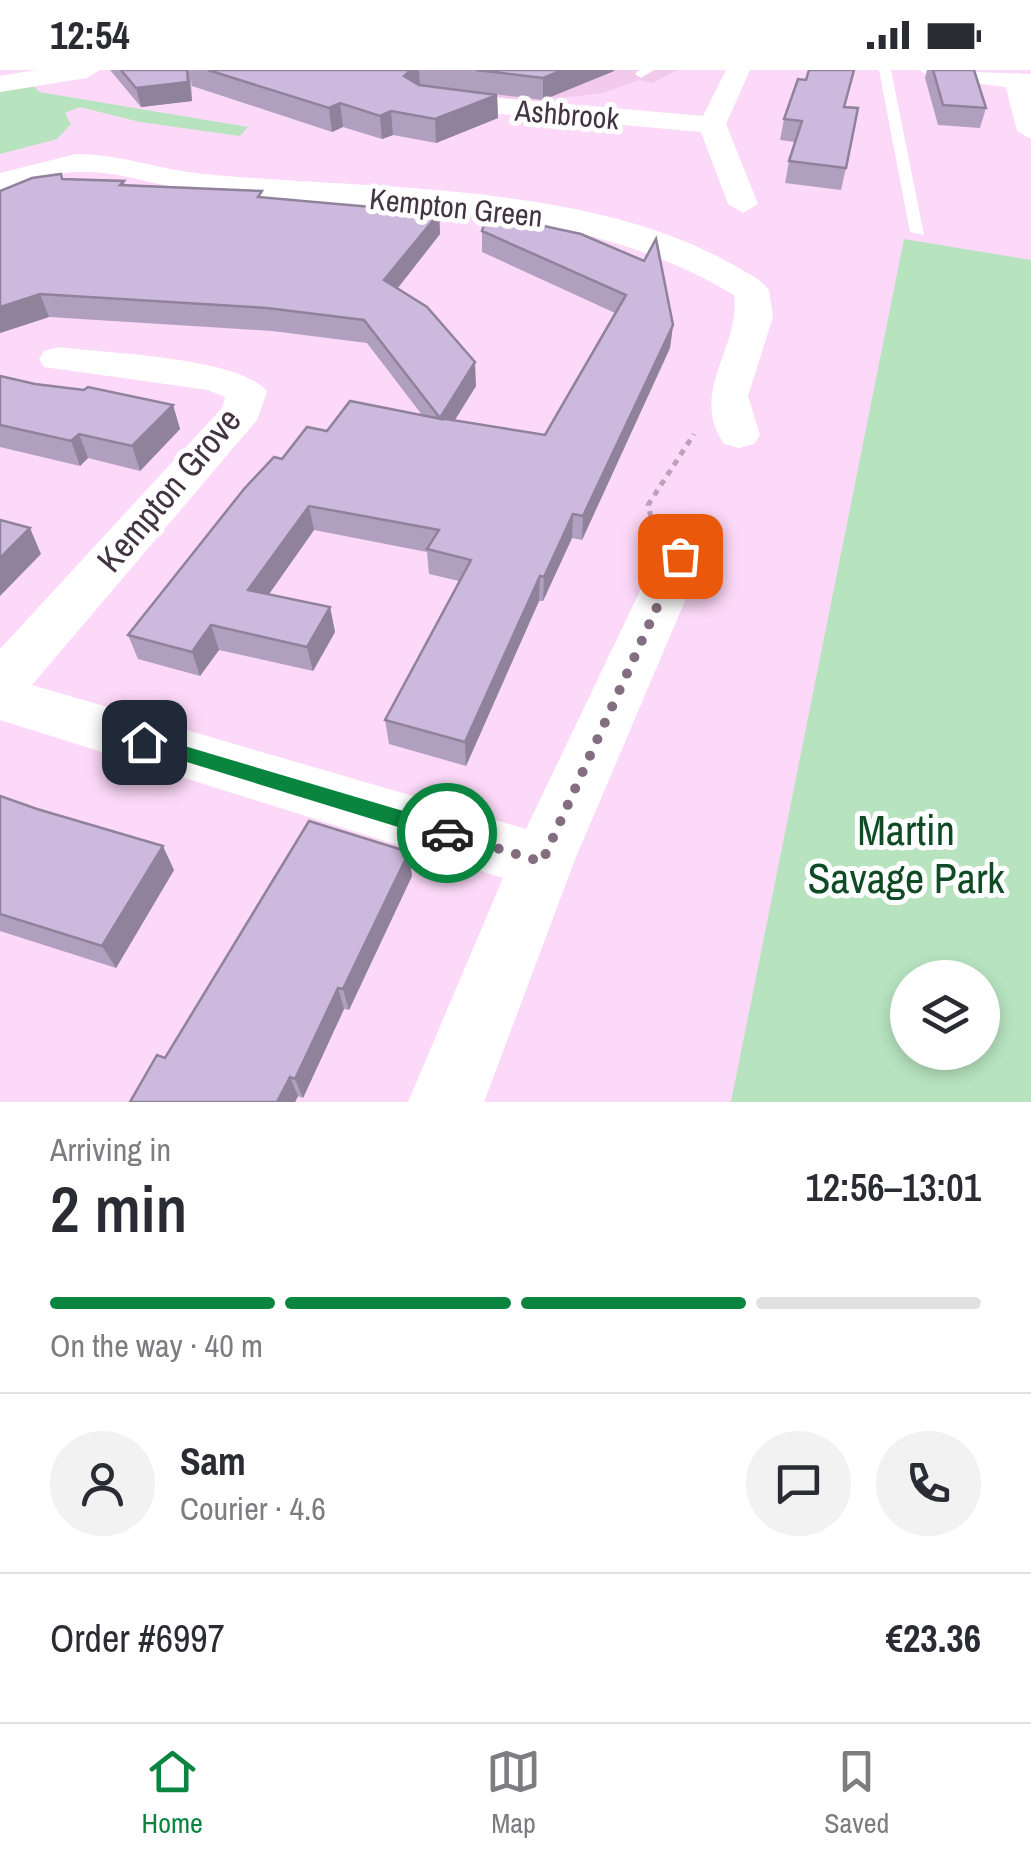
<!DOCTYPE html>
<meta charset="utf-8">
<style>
:root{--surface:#fff;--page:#f2f2f3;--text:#2b2b33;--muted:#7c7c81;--line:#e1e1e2;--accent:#0a853f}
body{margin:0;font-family:"Archivo Narrow",sans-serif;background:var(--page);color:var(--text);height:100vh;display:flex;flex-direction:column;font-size:38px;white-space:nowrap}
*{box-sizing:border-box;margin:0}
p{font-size:32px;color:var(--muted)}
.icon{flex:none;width:55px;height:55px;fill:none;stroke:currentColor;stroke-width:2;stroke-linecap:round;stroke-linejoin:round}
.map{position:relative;height:1032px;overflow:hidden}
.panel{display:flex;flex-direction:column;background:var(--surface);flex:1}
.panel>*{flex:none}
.fabs{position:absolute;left:890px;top:890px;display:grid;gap:20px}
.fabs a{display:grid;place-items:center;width:110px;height:110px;border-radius:50%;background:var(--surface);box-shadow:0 5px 15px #0003;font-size:50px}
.pin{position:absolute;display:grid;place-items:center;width:85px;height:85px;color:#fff;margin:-42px;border-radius:20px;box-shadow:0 5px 15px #0006}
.courier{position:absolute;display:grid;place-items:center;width:100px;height:100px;margin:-50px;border:8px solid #0a853f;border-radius:50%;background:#fff;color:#222;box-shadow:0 2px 12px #0007}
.summary em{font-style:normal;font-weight:600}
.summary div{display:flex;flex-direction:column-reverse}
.summary{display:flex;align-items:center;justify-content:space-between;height:170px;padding:0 50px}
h1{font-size:65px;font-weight:600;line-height:75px}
.bar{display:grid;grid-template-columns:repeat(4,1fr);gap:15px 10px;align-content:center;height:120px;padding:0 50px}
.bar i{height:12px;border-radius:8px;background:var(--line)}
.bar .on{background:var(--accent)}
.bar p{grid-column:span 4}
.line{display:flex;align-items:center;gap:25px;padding:0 50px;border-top:2px solid var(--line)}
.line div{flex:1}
.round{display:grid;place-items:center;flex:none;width:105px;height:105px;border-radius:52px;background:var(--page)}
.status{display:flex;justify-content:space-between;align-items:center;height:70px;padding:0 50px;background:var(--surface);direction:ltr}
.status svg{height:28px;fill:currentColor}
.tab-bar{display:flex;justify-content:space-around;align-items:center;height:140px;border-top:2px solid var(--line);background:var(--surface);font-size:28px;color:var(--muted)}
.tab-bar a{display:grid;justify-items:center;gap:5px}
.tab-bar .on{color:var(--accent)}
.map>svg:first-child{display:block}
.built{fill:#f2caec}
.green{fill:#b7e3bf;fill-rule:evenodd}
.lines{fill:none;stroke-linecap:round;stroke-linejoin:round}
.path{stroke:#bda1ba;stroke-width:5;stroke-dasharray:6 6;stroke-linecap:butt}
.service{fill:#fff;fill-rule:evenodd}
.minor{fill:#fff;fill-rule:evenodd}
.tertiary{fill:#fff;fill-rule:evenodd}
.secondary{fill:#fff;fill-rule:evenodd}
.wall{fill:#b19fbf}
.shaded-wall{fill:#90829b}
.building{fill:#ceb9de;stroke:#90829b;stroke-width:2.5}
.route{fill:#0a853f}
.done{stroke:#836e81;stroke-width:10;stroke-dasharray:0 18}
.labels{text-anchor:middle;stroke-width:10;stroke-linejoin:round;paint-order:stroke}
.far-street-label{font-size:30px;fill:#423541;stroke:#fff}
.street-label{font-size:35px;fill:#423541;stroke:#fff}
.near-park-label{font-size:42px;fill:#0f4b24;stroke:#fff}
</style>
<div class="status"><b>12:54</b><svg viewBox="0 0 49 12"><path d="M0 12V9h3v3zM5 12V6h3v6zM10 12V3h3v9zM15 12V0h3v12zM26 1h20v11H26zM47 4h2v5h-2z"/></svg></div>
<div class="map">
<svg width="1031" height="1032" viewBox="0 0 1031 1032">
<rect width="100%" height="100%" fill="#fcd9f8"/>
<path class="built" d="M439,0H678L652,13L639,10L603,23L535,31L471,24Z"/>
<path class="green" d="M34,16L39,22L248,57L240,66L140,52L80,37L65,43L71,54L57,69L0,84V22Z
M904,169L1031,190V1032H731ZM908,908H982V982H908Z"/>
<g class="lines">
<path class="path" d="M651,447L648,435L694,364"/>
<path class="service" d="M654,0L641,8L635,4L639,0Z
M879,0H891L924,165L910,162Z"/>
<path class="minor" d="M726,0H750L726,54L758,134L743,143L728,134L701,62L432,38L419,30L432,22L703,46Z
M1016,3L1025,5L1031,18V69L1017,61L1004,10Z
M76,84C120,84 161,100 204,104C368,120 586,111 732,194C745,202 760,208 769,220L773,247L748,326L760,365L754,374L739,378L724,374C688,322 741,278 734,225C572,128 382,142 201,122C158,117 117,99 73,102C47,104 25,116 0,122V103Z
M58,277C102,283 243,287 267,322L257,350L32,615L526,759L672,454L689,449L706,454L713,465L574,792L484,1032H408L503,808L0,650V579L222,338L225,327L208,320L44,297L39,289L44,281Z"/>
<path class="tertiary" d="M919,0L1031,4V20L932,8Z"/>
<path class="secondary" d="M36,0H100L87,8L0,22V6Z"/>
</g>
<path class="wall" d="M110,0H614V1L543,30L468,21L497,25L498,48L436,73L393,65L382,69L343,57L332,62L192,16L191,10L192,31L141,37Z
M927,0H974L986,38L980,58L938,55L925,8Z
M806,10L845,37L846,98L841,120L785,113L789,91L795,72L780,70L784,49Z
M62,109L124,111L125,115L439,143L440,164L397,219L476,316L454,350L545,365L615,243L482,182V161L581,164L673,255L670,278L582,470L572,468L543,531H539L466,696L389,674L385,650L459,511L429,504L427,482L314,460L269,524L330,537L335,562L313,601L219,580L200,606L138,589L128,565L282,389L327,361L422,345L367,273L272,261L49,247L0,263V121Z
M0,306L35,314L173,335L180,359L140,401L88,388L80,396L0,377Z
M0,726L174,800L116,898L0,861Z
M412,806L349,940L344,939L303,1028L298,1026L295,1032H130L165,988Z"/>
<path class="shaded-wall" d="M188,0L192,31L141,37L136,18Z
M411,0H419L420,16L404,6Z
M563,0H614V1L543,30V8Z
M497,25L498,48L436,73L435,49Z
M340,33L343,57L332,62L329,38Z
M391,41L393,65L382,69L380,46Z
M439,143L440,164L386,233L384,210Z
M40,224L49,247L0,263V237Z
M673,255L670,278L582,470L583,446Z
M475,292L476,316L442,371L440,348Z
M173,335L180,359L140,401L132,376Z
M79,364L88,388L80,396L71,371Z
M309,436L314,460L255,544L248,520Z
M573,444L572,468L543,531L544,507Z
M30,458L41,484L0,526V488Z
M540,506L539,531L466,696L465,672Z
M330,537L335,562L313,601L307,577Z
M211,555L219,580L200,606L192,582Z
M163,776L174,800L116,898L102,876Z
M409,782L412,806L349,940L343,919Z
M338,918L344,939L303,1028L295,1009Z
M290,1007L298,1026L295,1032H277Z"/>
<path class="building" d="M121,0H187L188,12L136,18Z
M208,0H411L404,6L419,15L497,25L435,49L391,41L380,46L340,33L329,38Z
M476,0H563L543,8Z
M809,0H854L844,37L858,38L846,98L789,91L802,51L784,49L798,9L806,10Z
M933,0H974L986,38L943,35Z
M61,104L62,109L124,111L120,115L262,121L258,127L439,143L384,210L427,237L475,292L440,348L364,250L267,238L40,224L0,237V121L32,108Z
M488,144L581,164L644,191L656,169L673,255L583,446L573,444L544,507L540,506L465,672L385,650L471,490L427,479L439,460L309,436L248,520L330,537L307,577L211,555L192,582L128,565L244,419L274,387L282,389L307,357L327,361L350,331L441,349L440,348L545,365L626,225L482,161Z
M0,306L35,314L84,320L88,317L173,335L132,376L79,364L71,371L0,355Z
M0,450L30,458L0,488Z
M0,726L37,739L163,776L102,876L0,844Z
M309,751L409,782L343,919L338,918L295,1009L290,1007L277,1032H130L157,985L165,988Z"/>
<path class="route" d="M144,664L447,754L457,763L447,772L138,677V667Z"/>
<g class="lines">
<path class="done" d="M447,763L542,792L680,486"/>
</g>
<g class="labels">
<g class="far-street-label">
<text transform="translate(567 45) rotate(5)" y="10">Ashbrook</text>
<text transform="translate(456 138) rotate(6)" y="10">Kempton Green</text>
</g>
<g class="street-label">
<text transform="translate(169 420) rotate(-50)" y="12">Kempton Grove</text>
</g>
<g class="near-park-label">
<text x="906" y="775">Martin<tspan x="906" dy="48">Savage Park</tspan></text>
</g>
</g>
</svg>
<div class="fabs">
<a><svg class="icon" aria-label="layers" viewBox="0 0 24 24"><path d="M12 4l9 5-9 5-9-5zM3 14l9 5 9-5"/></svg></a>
</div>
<div class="pin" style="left:680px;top:486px;background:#ea580c"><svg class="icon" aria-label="bag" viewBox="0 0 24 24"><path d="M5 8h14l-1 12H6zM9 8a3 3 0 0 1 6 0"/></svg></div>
<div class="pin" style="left:144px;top:672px;background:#1f2937"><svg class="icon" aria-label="home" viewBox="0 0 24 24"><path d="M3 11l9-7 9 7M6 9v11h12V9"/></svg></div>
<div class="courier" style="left:447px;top:763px"><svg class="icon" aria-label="car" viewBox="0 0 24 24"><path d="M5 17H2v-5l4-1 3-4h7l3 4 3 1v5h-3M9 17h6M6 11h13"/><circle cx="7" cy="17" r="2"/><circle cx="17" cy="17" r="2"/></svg></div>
</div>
<section class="panel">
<div class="summary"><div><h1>2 min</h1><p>Arriving in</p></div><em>12:56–13:01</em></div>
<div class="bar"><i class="on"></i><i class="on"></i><i class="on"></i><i></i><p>On the way · 40 m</p></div>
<div class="line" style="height:180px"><a class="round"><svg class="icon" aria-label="person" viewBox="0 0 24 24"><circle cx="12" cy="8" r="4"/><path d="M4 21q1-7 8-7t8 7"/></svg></a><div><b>Sam</b><p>Courier · 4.6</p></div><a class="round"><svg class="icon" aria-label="chat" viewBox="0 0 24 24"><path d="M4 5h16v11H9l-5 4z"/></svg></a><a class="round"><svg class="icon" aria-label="phone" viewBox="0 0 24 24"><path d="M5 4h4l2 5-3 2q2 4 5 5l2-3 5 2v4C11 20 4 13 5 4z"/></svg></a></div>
<div class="line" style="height:130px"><div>Order #6997</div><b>€23.36</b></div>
</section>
<nav class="tab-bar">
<a class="on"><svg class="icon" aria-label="home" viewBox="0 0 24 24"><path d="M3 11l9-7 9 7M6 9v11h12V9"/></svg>Home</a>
<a><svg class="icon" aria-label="map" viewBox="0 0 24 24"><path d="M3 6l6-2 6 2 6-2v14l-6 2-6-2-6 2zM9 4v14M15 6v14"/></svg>Map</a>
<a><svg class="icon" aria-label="saved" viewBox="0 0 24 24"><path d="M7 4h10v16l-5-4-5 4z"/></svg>Saved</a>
</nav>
